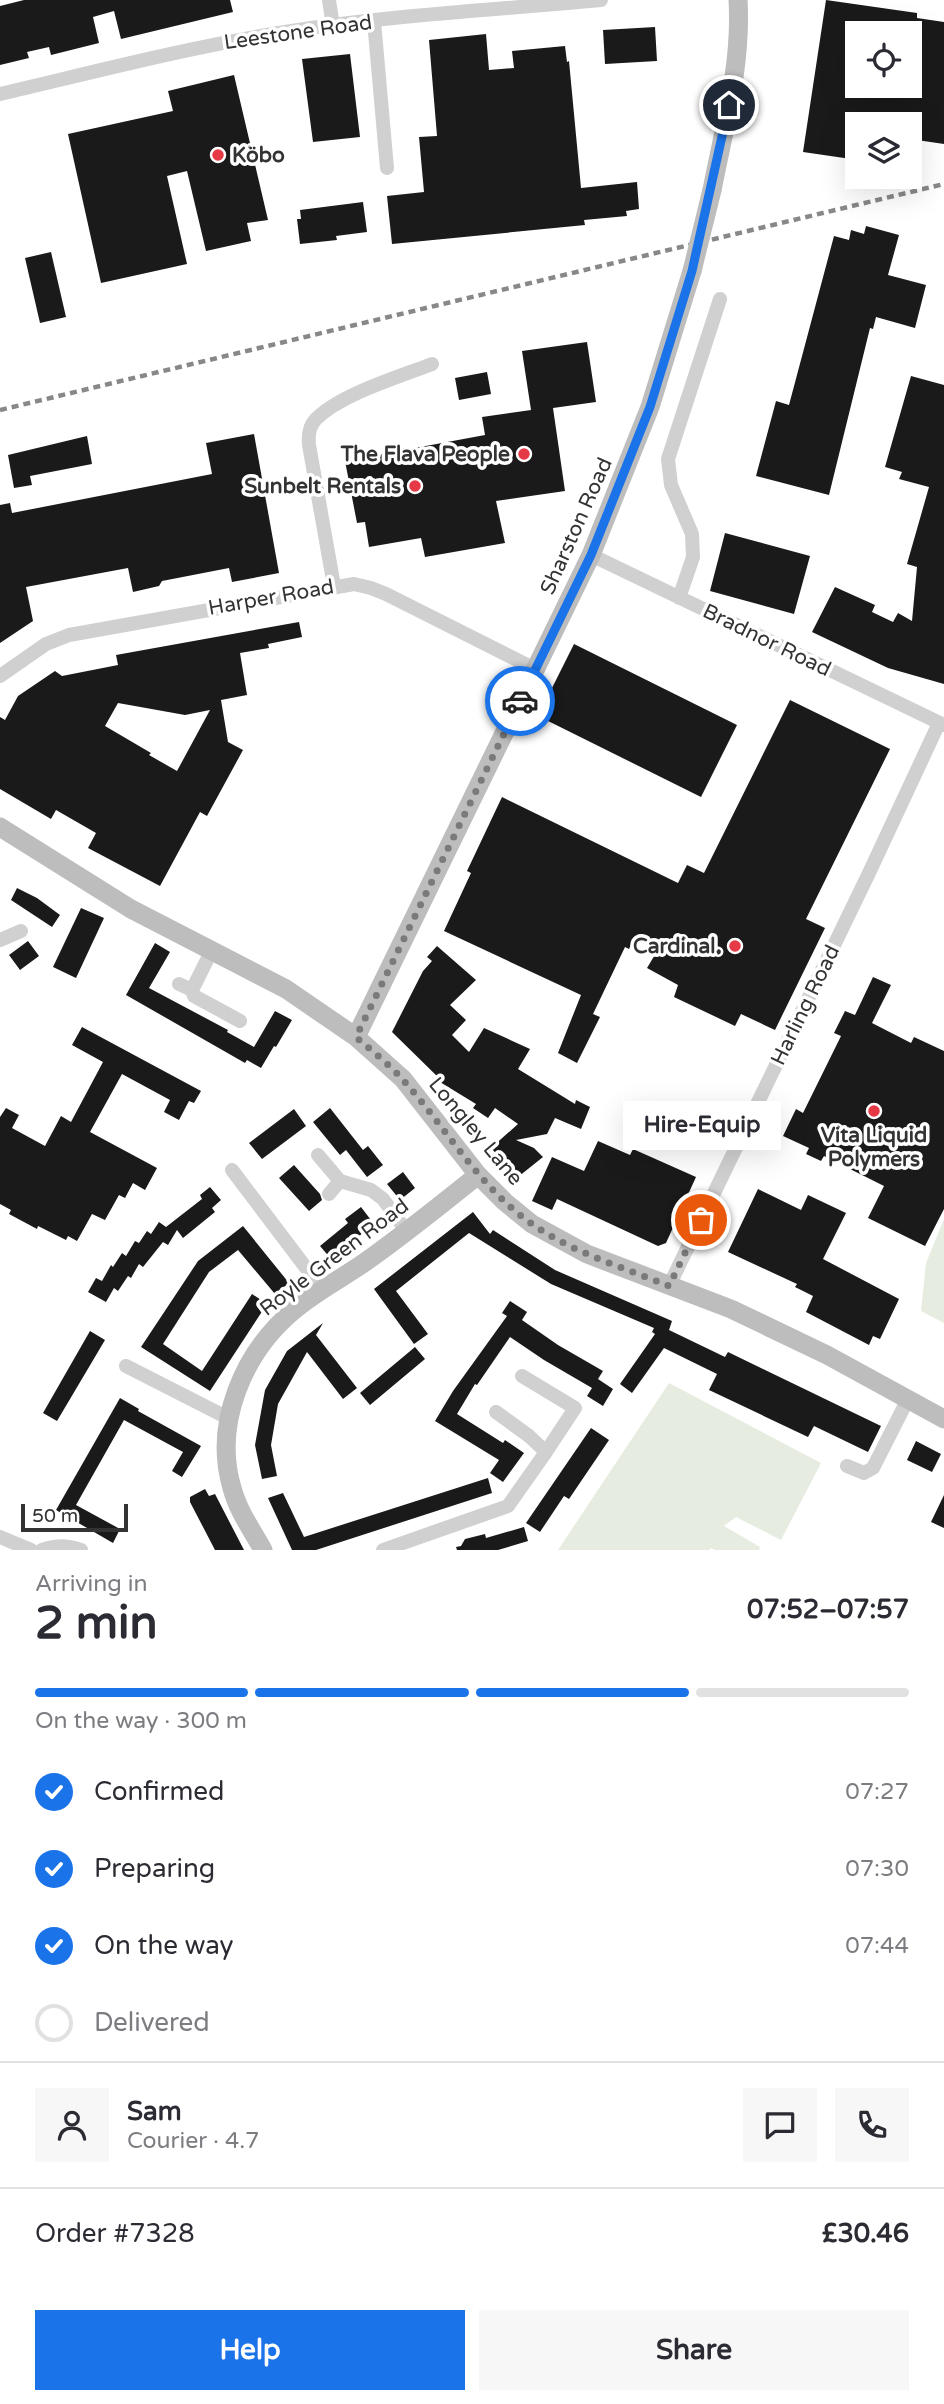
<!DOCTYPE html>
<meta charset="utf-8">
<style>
:root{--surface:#fff;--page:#f7f7f7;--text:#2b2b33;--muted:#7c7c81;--line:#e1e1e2;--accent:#1a73e8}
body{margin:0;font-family:"Varela Round",sans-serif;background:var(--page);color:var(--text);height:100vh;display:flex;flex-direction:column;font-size:26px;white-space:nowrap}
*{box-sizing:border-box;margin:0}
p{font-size:23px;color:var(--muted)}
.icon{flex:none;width:38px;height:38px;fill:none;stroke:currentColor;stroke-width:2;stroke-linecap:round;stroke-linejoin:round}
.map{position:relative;height:1550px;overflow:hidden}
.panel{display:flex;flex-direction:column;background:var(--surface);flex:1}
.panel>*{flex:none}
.controls{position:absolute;left:845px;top:21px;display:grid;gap:14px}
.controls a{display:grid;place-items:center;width:77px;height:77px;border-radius:0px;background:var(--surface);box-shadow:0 7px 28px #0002;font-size:35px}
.scale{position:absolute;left:21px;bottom:18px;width:107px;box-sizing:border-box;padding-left:7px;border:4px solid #333;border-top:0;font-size:19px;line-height:24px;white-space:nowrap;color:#333;-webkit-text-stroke:5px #fff;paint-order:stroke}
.pin{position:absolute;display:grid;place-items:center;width:60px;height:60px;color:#fff;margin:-30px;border:4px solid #fff;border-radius:50%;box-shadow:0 2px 7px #0007}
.courier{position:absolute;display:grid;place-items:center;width:70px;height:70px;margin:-35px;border:5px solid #1a73e8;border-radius:50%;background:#fff;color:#222;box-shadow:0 2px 9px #0007}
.bubble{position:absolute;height:49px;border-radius:0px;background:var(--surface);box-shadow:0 7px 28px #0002;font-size:23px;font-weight:800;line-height:49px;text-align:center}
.headline em{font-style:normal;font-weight:800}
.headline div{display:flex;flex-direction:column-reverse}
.headline{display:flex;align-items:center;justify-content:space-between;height:119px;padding:0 35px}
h1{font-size:46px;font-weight:800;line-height:52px}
.bar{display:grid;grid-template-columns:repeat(4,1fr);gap:10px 7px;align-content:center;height:84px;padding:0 35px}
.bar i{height:9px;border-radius:5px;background:var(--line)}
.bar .on{background:var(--accent)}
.bar p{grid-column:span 4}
.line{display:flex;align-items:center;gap:18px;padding:0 35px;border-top:2px solid var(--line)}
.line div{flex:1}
.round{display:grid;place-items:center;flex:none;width:74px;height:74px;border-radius:0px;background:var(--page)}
ol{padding:0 35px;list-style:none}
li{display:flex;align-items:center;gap:21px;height:77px}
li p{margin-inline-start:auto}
li .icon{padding:7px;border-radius:50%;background:var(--accent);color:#fff;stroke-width:4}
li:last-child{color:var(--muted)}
li i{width:38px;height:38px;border:4px solid var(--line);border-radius:50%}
.primary-button{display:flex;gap:14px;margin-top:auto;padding:14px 35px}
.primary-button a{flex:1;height:80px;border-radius:0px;background:var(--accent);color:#fff;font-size:28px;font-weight:800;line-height:80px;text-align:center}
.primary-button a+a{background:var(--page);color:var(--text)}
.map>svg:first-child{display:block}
.green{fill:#e6ecdf}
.building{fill:#1a1a1a;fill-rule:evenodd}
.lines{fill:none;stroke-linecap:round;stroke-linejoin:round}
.street{stroke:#d0d0d0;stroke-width:14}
.secondary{stroke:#bdbdbd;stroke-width:19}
.rail{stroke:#888;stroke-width:4.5;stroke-dasharray:7 5;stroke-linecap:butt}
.secondary-bridge{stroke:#bdbdbd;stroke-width:19}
.done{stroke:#7a7a7a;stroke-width:7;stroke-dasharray:0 12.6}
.route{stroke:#1a73e8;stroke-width:9}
.poi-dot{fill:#e63946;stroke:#fff;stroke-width:2.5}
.labels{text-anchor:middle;stroke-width:7;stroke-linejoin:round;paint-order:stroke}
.street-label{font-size:21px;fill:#333;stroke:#fff}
.poi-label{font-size:21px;font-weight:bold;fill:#333;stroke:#fff;text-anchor:end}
</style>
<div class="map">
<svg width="944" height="1550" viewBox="0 0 944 1550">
<rect width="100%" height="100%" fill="#fff"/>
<path class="green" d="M944,1219V1323L921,1311L926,1263Z
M669,1383L821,1463L781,1540L736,1517L724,1526L760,1547L759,1550H715L711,1548L709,1550H558Z"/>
<path class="building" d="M24,0H230L233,12L121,39L114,11L93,17L99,43L51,55L49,47L27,52L29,58L0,65V6Z
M826,0L917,13V18L944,22V144L910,139V124H858V160L803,152ZM858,33H910V86H858Z
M655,27L657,61L605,64L603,30Z
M486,34L489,70L514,68L512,51L565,46L567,62L569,61L581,188L637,182L639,209L626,211L627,216L584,220L585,225L392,244L387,196L424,192L419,137L437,136L429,40Z
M350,54L360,137L313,142L302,59Z
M234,75L268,220L247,223L251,241L206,251L187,171L167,176L187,264L101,283L68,134L173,111L168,91Z
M363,202L367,232L336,236L337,240L300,244L297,219H301L300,210Z
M866,226L899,235L888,275L926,285L915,328L876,317L873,329L870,328L829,495L756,476L776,401L789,405L834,236L849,240L851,230L864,234Z
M51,252L66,317L40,323L25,258Z
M587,342L596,402L553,408L565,491L496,501L505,543L425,557L421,538L369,547L365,522L357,523L345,461L485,435L482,417L531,410L522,351Z
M487,372L491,394L459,400L455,378Z
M911,376L944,385V684L888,668L812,632L835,587L875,605L872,612L893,622L898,613L912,621L917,567L907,564L929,487L899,479L902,472L885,467Z
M254,434L279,573L232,582L229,568L162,581L159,586L133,592L128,568L26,587L33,621L0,643V505L10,503L12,513L212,474L206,443Z
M87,436L92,464L30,476L32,485L14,488L8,455Z
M725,533L810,556L794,614L710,591Z
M299,622L302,637L268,644L269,648L240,653L247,695L221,700L228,742L243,750L207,816L200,812L160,886L88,848L96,833L56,810L51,819L0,789V717L5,720L18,696L55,671L62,676L118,665L116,655ZM118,703L185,715L210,710L177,771L149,755L151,753L105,726Z
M574,644L737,725L701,797L538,716Z
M790,700L890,749L806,919L825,928L775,1030L741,1014L735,1026L674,997L678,985L647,968L659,948L635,936L629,949L625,947L593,1014L600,1017L577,1063L558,1053L581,995L444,931L471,873L467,871L502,797L678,883L687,865L704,873Z
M17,888L37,898L60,915L52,927L11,900Z
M81,908L104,918L76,978L53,967Z
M28,941L39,956L20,970L9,955Z
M155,943L170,952L149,988L228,1030L227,1032L254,1047L275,1011L292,1020L276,1047L274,1046L261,1068L247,1060L245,1063L126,995Z
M437,946L476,980L450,1005L466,1020L452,1035L469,1052L484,1028L530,1049L518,1069L575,1104L576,1100L590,1107L581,1129L555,1118L547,1134L516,1140L534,1148L543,1157L518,1177L491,1148L518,1124L495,1108L488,1118L473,1108L476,1104L440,1082L441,1080L392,1032L423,971L432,961L427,957Z
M873,977L891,985L872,1023L911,1043L914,1037L944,1051V1209L925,1246L868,1218L884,1186L824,1156L821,1161L806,1154L809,1148L783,1136L796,1109L803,1113L841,1036L834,1033L845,1011L855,1015Z
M82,1027L201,1091L194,1103L189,1101L179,1120L164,1112L170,1100L122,1074L90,1132L157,1168L145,1190L133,1183L125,1198L119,1195L105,1220L92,1214L77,1241L68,1236L66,1240L38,1226L37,1229L9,1214L11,1210L0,1204V1117L6,1108L19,1115L12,1128L45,1146L61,1116L71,1122L103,1062L72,1045Z
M658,1107L694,1124L685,1143L649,1126Z
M330,1108L363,1150L368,1146L383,1165L367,1177L346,1150L340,1155L313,1122Z
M294,1109L306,1126L262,1159L249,1143Z
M598,1141L630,1155L633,1149L696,1177L666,1243L658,1246L557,1199L552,1210L532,1201L552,1157L584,1171Z
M294,1165L320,1194L322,1200L309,1211L279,1178Z
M403,1172L415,1188L400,1200L387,1184Z
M210,1187L221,1200L212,1208L215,1212L183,1238L177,1230L168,1245L163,1242L143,1267L139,1264L131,1278L128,1276L118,1291L114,1288L106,1302L88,1292L96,1278L102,1281L111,1265L113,1267L122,1253L126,1256L135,1241L139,1243L147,1231L151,1234L159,1222L166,1227L202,1199L200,1195Z
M758,1189L801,1210L808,1195L846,1213L823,1259L899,1299L880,1339L873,1336L869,1345L806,1312L813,1296L795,1287L797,1284L728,1252Z
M361,1207L374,1224L331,1259L320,1246L348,1223L345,1219Z
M473,1212L490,1234L493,1230L555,1270L672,1321L669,1330L725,1357L728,1352L881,1426L868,1452L814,1426L808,1437L709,1390L717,1374L664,1348L632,1393L620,1384L655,1334L652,1332L654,1328L551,1284L469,1233L396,1291L428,1334L414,1344L374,1289Z
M243,1226L289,1283L275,1294L238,1250L209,1272L163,1344L202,1371L252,1294L267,1304L210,1391L141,1347L198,1261Z
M510,1301L527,1312L522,1320L558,1345L603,1371L598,1379L613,1389L603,1406L587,1396L592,1388L544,1360L510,1337L477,1385L475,1384L457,1414L503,1443L505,1440L524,1453L503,1482L490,1473L499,1460L435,1421L453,1391L507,1316L502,1313Z
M323,1323L316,1335L357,1388L343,1399L307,1352L278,1404L271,1445L277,1476L262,1479L255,1445L265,1390L287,1351Z
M90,1331L105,1340L57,1421L43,1413Z
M415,1347L425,1359L370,1405L360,1393Z
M120,1398L139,1409L138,1411L201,1446L182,1477L172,1471L183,1452L124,1420L76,1505L120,1529L113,1543L56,1510Z
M591,1428L609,1440L569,1499L564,1496L540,1532L526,1523Z
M916,1441L941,1454L932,1472L907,1460Z
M488,1478L492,1493L316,1550H292L268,1498L283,1493L304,1537Z
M205,1489L209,1496L215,1494L244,1550H215L190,1502V1497Z
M944,1495V1528L931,1522Z
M524,1527L528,1541L498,1550H457L456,1547L461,1546L465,1539L485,1534L486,1538Z"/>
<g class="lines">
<path class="street" d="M329,0L333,26
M374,21L387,168
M0,94C94,72 189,47 285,32C389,15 496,10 601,0
M591,555L944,725
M334,586L309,445C308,435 309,426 316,419C341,394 399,377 432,364
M679,598L693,557L692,534L671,485L668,459L720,299
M0,676L46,644L69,635L354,584L371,588L386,594L535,669
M0,940L21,931
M179,984L192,990L212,950
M192,990L194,996L240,1021
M318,1155L340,1181L371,1190L383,1199L407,1232
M232,1170L322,1289
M329,1194L340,1181
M669,1286L869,873L939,723
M126,1366L228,1418
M496,1412L529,1436L546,1452L575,1408L522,1376
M847,1466L864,1473L873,1468L908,1399
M0,1537L31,1550
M42,1550C57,1545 66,1545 81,1550
M383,1550L508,1506L546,1452"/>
<path class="secondary" d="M712,190C724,128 742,64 738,0
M0,827L131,909L286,989L356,1037L403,1079L478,1175L505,1202L532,1224L587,1254L731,1309L827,1355L944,1419
M356,1037L591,555L650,407L692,271
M263,1550C252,1530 238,1511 232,1488C213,1424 243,1353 293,1311C316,1291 343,1278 368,1260C406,1233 442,1204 478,1175"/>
<path class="rail" d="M0,410L944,184"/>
<path class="secondary-bridge" d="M692,271L712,190"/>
</g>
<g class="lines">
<path class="done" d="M520,701L356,1037C372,1051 390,1065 404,1081C447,1129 479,1187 532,1224C573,1253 623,1267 669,1286L701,1220"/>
<path class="route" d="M520,701L591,555L650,407L692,271L729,105"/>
</g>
<g class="poi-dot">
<circle cx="218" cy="155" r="7"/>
<circle cx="524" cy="454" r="7"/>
<circle cx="415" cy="486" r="7"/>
<circle cx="735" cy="946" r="7"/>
<circle cx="874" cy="1111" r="7"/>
</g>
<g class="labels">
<g class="street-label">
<text transform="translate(298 32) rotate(-8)" y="7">Leestone Road</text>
<text transform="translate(576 526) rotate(-66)" y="7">Sharston Road</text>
<text transform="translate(271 597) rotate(-10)" y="7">Harper Road</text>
<text transform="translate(767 640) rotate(26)" y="7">Bradnor Road</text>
<text transform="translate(805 1005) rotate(-64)" y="7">Harling Road</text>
<text transform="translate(476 1131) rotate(50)" y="7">Longley Lane</text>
<text transform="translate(334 1257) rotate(-37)" y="7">Royle Green Road</text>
</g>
<g class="poi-label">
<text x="232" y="162" text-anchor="start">Köbo</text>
<text x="510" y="461">The Flava People</text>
<text x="401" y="493">Sunbelt Rentals</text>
<text x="721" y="953">Cardinal.</text>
<text x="874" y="1142" text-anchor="middle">Vita Liquid<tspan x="874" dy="24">Polymers</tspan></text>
</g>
</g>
</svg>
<div class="controls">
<a><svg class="icon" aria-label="locate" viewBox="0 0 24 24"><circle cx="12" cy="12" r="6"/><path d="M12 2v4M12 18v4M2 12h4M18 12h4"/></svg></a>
<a><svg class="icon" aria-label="layers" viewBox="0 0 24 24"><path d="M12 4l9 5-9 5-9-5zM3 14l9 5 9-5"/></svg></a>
</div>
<div class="scale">50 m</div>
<div class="pin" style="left:701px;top:1220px;background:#ea580c"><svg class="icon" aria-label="bag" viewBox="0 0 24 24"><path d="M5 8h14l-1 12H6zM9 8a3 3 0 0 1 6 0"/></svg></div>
<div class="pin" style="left:729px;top:105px;background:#1f2937"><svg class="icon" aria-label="home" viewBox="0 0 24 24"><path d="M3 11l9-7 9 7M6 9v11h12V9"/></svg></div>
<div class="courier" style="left:520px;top:701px"><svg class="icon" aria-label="car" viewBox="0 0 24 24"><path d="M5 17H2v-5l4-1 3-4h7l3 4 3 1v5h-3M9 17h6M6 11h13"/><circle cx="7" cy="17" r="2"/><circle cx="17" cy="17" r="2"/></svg></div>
<div class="bubble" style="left:623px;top:1101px;width:158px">Hire-Equip</div>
</div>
<section class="panel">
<div class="headline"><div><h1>2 min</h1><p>Arriving in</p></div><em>07:52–07:57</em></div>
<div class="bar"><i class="on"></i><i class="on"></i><i class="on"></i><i></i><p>On the way · 300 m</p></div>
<ol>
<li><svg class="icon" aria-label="check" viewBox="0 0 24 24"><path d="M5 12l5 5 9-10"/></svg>Confirmed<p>07:27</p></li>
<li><svg class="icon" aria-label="check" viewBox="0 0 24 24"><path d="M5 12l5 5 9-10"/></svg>Preparing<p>07:30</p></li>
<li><svg class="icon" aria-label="check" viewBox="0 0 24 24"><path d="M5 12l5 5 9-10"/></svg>On the way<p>07:44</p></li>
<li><i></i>Delivered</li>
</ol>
<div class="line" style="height:126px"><a class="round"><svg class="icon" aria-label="person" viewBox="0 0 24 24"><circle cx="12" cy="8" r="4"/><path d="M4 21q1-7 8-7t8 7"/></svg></a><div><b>Sam</b><p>Courier · 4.7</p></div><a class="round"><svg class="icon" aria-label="chat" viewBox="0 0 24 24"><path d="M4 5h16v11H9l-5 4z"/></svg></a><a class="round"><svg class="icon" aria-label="phone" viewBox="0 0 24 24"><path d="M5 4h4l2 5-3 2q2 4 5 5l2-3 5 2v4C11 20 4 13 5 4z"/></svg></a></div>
<div class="line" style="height:91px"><div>Order #7328</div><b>£30.46</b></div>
<div class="primary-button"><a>Help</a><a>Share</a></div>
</section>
